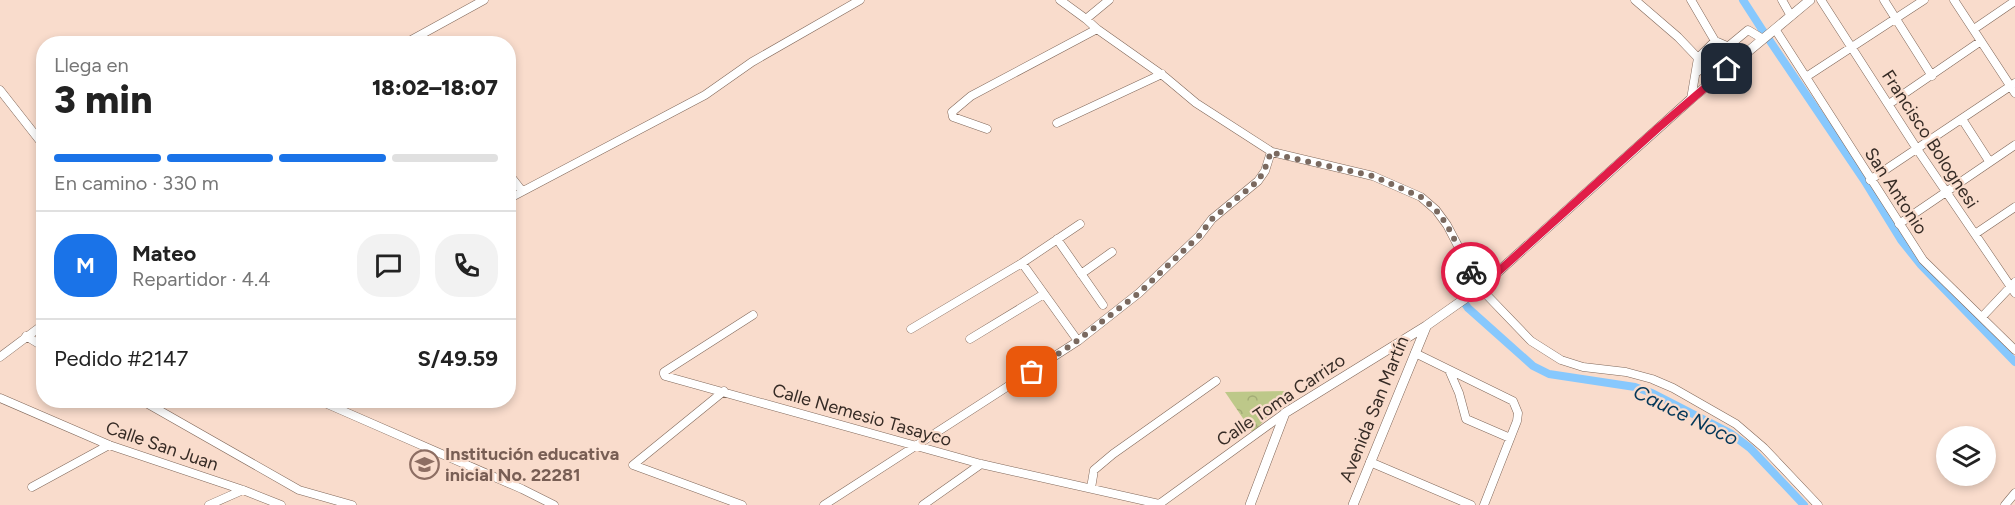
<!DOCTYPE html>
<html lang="es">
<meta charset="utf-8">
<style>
:root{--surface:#fff;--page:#f2f2f2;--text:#222;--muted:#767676;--line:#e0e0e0;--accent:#1a73e8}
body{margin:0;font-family:Figtree,sans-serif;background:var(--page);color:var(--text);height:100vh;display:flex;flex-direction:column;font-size:22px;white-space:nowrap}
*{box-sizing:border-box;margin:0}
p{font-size:20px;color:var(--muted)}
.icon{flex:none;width:33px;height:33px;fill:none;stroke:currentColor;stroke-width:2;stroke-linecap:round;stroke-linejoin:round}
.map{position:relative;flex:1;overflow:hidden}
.panel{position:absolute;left:36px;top:36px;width:480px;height:372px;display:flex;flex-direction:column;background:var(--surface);border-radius:24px;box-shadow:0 3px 9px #0003}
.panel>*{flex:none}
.buttons{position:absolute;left:1936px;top:426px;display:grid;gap:12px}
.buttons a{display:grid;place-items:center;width:60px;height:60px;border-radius:50%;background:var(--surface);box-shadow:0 3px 9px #0003;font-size:30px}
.pin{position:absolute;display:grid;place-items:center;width:51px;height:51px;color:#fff;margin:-26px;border-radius:12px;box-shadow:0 3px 9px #0006}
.courier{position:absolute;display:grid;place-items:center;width:60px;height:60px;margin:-30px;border:4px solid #e11d48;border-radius:50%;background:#fff;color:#222;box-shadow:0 2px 8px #0007}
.headline em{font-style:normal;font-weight:800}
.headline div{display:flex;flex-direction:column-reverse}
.headline{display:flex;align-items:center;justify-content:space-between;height:102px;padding:0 18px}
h1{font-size:39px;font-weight:800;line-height:45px}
.bar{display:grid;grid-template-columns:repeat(4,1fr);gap:9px 6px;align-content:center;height:72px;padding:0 18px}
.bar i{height:8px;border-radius:4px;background:var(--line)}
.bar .current{background:var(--accent)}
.bar p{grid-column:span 4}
.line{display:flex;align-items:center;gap:15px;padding:0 18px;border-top:2px solid var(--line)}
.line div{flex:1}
.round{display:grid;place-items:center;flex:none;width:63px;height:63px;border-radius:24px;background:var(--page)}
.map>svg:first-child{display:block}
.forest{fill:url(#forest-crowns)}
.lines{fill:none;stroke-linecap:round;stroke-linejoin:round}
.canal{stroke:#87c8fd;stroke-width:8}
.minor-casing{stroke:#81685a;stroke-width:9}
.major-casing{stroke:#81685a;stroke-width:10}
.minor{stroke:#fff;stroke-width:8}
.major{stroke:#fff;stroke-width:9}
.done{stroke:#7a695f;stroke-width:6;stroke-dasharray:0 10.8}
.route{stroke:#e11d48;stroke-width:8}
.labels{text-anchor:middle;stroke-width:4.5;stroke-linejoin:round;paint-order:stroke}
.street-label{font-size:18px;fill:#362b25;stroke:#f9dccc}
.education-label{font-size:18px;font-weight:bold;fill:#785e54;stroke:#f9dccc;text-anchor:start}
.water-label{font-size:20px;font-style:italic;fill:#023658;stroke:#f9dccc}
</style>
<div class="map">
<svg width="2015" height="505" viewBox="0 0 2015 505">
<defs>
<pattern id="forest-crowns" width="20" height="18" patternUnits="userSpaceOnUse" patternTransform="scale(1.5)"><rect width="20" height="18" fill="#bdc889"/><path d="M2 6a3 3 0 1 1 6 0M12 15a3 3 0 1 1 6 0" fill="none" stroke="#a3ac76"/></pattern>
</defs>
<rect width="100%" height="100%" fill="#f9dccc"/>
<path class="forest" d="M1290,391L1253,433L1225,392Z"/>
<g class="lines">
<path class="canal" d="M1743,0L1763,31
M1770,41L1864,180L1901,240L1921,265L2015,362
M1450,268L1457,292L1468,308L1533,366L1549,374L1635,387L1652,393L1730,433L1750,448L1804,505"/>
<defs>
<path id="minor" d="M1060,0L1086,19L1097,29L1165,77L1196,103L1272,152L1373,176L1421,197L1436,210L1447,225L1480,288L1531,341L1561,360L1583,367L1626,372L1652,379L1673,388L1736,424L1764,448L1818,505
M1635,0L1678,37L1698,58L1691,99
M1691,0L1715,41L1729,47
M1782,0L1791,16
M1821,0L1917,149L2015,293
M1884,0L1932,76
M1954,0L2015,93
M1086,19L1109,0
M1775,29L1923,260L2015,350
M1974,29L2015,1
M404,44L484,0
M1698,58L1715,41
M1696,73L1748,30L1763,39
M1806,77L1924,0
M0,90L44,146
M1889,104L1981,41
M1962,119L1989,161
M1057,123L1162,74
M987,129L953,117L952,112L971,96L1097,29
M508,173L522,191
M1870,180L2015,83
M508,199L705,95L752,62L860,0
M1899,224L2015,145
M1975,234L2015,207
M1057,239L1103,305
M1022,263L1078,341
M1081,274L1112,252
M753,315L664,372V374L665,376L981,464L1159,504
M1982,317L2015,282
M911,329L1022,263L1080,224
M26,336L44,347
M970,339L1044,294
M1415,353L1513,401L1518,413L1517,421L1484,505
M0,357L44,324
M1449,370L1459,393L1466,419L1510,438
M724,391L633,465L742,505
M0,398L109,445L243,490L281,505
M141,400L299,490L352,505
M318,400L522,489L554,505
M1370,462L1471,505
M32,487L109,445
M1091,488L1094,470L1113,454L1216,381
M209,505L243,490
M824,505L1078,341L1139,293L1199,236L1212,219L1258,181L1265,171L1271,152
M923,505L981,464
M1158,505L1285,413
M2005,505L2015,493"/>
<path id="major" d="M1250,505L1285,413L1426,326L1480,288L1691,99L1810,0
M1353,505L1426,327"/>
</defs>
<use href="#minor" class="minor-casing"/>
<use href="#major" class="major-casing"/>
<use href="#minor" class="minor"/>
<use href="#major" class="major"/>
</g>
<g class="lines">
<path class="done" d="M1032,372L1077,341L1139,293L1199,236L1212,219L1258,181L1264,171L1271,152L1287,157L1373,176L1421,197L1436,210L1447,225L1471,272"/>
<path class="route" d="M1471,272L1480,288L1658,128L1727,69"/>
</g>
<defs>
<symbol id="school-ring" viewBox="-11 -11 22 22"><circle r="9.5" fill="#f9dccc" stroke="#8d6e63" stroke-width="1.5"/><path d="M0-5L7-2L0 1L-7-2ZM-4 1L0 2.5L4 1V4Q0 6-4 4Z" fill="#8d6e63"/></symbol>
</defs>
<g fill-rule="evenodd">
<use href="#school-ring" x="408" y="448" width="33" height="33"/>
</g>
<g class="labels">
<g class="street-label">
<text transform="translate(1930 139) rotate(57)" y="6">Francisco Bolognesi</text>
<text transform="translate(1896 191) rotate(57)" y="6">San Antonio</text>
<text transform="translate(1281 400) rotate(-34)" y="6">Calle Toma Carrizo</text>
<text transform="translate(1374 409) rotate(-68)" y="6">Avenida San Martín</text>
<text transform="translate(862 415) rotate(16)" y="6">Calle Nemesio Tasayco</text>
<text transform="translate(162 446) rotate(19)" y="6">Calle San Juan</text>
</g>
<g class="education-label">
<text x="445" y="460">Institución educativa<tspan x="445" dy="21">inicial No. 22281</tspan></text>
</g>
<g class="water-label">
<text transform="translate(1686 415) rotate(26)" y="7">Cauce Noco</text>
</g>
</g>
</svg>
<div class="buttons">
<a><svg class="icon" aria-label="layers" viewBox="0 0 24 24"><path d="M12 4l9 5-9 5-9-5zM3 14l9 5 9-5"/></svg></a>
</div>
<div class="pin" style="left:1032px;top:372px;background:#ea580c"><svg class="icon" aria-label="bag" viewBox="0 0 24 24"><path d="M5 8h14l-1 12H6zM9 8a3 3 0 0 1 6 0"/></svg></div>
<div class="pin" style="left:1727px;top:69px;background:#1f2937"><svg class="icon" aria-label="home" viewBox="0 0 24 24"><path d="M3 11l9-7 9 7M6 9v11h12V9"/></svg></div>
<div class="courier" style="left:1471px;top:272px"><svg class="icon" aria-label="bike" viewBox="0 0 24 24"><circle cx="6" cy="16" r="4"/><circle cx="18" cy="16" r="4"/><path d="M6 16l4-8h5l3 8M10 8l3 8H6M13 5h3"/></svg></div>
<section class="panel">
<div class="headline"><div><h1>3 min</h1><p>Llega en</p></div><em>18:02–18:07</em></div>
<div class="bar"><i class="current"></i><i class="current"></i><i class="current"></i><i></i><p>En camino · 330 m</p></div>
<div class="line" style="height:108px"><b class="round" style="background:var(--accent);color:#fff">M</b><div><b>Mateo</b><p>Repartidor · 4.4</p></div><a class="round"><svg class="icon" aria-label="chat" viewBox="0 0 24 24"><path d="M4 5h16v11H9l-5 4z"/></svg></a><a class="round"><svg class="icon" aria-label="phone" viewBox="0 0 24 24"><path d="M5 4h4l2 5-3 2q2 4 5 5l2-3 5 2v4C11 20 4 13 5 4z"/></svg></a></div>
<div class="line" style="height:78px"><div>Pedido #2147</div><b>S/49.59</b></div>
</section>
</div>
